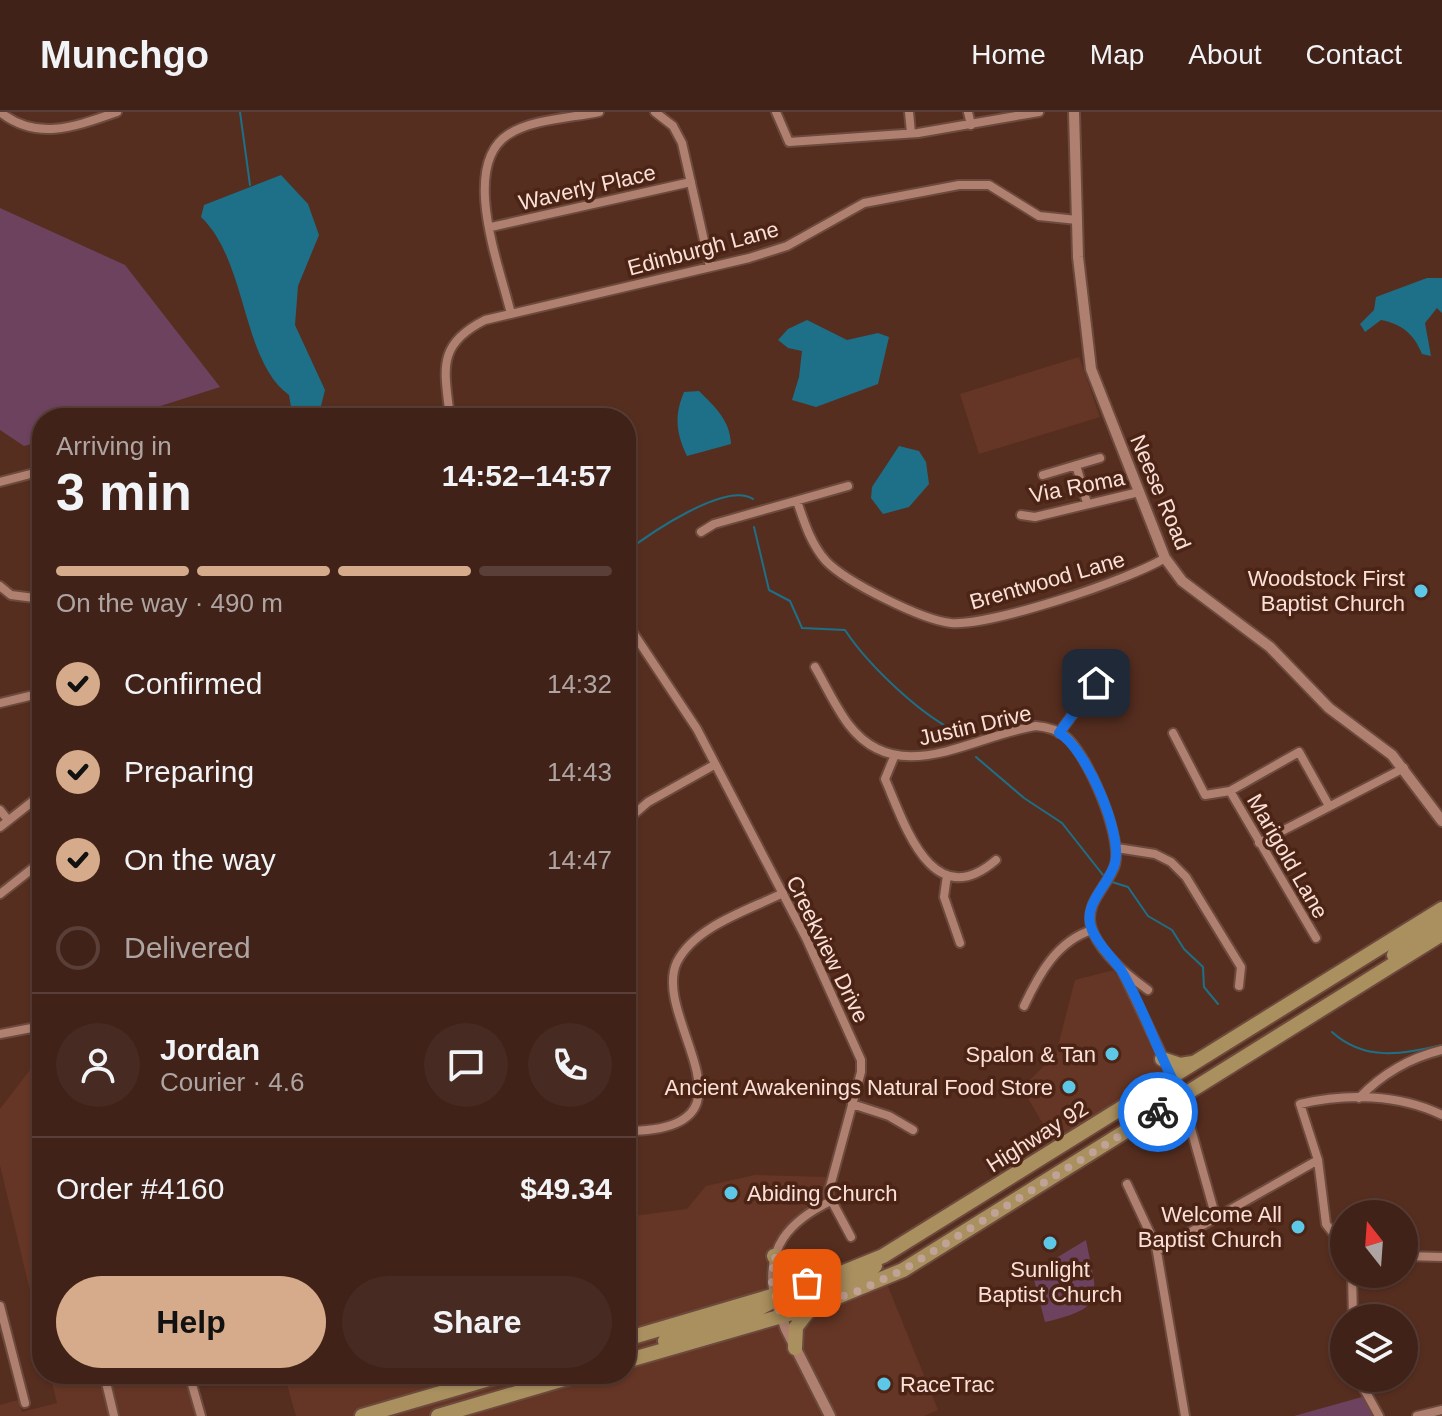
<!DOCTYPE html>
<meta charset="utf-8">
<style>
:root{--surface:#402218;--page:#472a21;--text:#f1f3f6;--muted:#aea4a2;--line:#593f37;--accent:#d6ab8b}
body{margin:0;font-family:Helvetica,sans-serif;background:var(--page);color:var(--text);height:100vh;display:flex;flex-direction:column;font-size:30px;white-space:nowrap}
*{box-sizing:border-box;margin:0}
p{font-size:26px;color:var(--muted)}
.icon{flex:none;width:44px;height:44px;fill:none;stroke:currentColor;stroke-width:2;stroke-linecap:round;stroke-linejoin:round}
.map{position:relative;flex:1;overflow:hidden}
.drawer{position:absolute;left:32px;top:296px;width:604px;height:976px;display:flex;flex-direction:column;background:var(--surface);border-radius:32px;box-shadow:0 2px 6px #0004,0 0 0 2px var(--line)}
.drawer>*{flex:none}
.needle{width:52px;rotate:343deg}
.fabs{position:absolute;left:1330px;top:1088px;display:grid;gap:16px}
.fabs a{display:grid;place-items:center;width:88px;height:88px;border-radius:50%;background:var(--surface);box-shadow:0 2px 6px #0004,0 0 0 2px var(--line);font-size:40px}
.pin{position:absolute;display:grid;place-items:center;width:68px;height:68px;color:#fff;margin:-34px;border-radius:16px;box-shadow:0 4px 12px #0006}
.courier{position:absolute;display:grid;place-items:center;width:80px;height:80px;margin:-40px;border:6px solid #1a73e8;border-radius:50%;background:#fff;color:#222;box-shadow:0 2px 10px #0007}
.headline em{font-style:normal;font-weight:800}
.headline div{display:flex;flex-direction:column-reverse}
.headline{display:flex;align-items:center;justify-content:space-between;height:136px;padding:0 24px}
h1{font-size:52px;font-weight:800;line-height:60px}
.bar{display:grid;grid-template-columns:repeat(4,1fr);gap:12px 8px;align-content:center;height:96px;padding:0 24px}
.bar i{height:10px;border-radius:6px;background:var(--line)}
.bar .active{background:var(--accent)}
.bar p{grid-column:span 4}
.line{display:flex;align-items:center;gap:20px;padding:0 24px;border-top:2px solid var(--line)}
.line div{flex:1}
.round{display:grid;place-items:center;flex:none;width:84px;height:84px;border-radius:42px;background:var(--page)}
ol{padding:0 24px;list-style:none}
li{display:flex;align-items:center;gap:24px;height:88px}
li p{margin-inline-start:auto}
li .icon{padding:8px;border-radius:50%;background:var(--accent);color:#111;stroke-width:4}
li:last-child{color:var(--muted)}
li i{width:44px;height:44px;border:4px solid var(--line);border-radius:50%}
.action{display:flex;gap:16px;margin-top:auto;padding:16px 24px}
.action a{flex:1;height:92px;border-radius:48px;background:var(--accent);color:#111;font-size:32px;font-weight:800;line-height:92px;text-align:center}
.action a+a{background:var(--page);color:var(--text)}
header{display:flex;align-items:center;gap:48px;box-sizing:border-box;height:112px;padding:0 40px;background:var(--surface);border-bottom:2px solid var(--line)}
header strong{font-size:38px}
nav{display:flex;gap:44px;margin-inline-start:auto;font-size:28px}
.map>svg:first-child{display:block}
.built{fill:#653625}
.green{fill:#6d425f}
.water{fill:#1d7087}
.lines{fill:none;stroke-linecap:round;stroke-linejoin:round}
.stream{stroke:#1d7087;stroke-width:2}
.minor-casing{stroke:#6c4a3d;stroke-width:12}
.tertiary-casing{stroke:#6c4a3d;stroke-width:14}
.primary-casing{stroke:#6c4a3d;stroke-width:18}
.minor{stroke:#af806f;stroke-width:8}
.tertiary{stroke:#af806f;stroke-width:10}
.primary{stroke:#aa905f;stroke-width:14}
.done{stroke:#c1a297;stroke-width:8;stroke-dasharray:0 14.4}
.route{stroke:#1a73e8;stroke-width:10}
.poi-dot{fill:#5cc7e7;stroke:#4b2416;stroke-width:3}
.labels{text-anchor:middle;stroke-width:7;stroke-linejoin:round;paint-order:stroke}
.street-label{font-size:22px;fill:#fae0d7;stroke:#4b2416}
.poi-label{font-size:22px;fill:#fae0d7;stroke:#4b2416;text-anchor:end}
</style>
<header>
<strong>Munchgo</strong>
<nav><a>Home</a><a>Map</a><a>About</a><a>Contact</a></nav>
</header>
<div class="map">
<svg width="1442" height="1304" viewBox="0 0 1442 1304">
<rect width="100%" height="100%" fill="#562e20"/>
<path class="built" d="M1079,245L1100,305L979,342L960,282Z
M1122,856L1172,957L1056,1034L1022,976L1056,942L1075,868Z
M42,952V1229L0,1053V997L33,954Z
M755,1063L827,1065L823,1093L795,1109L776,1130L773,1190L874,1140L938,1298L924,1304H296L284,1262H626V1105L687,1097L706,1074Z
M50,1262H188L203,1304H0V1293L18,1288L22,1300L57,1291Z"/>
<path class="green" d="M0,96L125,153L220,275L123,306H42V329L24,334L0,318Z
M1086,1128C1097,1186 1108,1195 1045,1210L1033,1164L1047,1161L1046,1152Z
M1369,1283L1383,1304H1294Z"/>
<path class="water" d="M281,63L308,92L319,123L298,174L295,213L325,278L318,306H293L289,283C241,248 248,150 201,105L204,93Z
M1427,166H1442V201L1437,196L1425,211L1431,244L1422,242C1414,222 1402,212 1381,208L1365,220L1360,212L1374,198L1376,185Z
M807,208L847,228L878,221L889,225L878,272L816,295L792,288L799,265L802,239L788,236L778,228L788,217Z
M699,279C715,295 730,308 731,332L687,344C676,321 674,304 684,280Z
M899,334L919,339L926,350L929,372L909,395L883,402L871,386L872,375Z"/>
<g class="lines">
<path class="stream" d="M240,0L250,73
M754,415L769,478L790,489L802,516L845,518C868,553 924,607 962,622
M626,440C649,422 726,369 753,387
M976,645L1024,686L1062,711L1103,763
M1112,770L1128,775L1148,804L1172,818L1184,837L1203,855L1204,875L1218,892
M1332,920C1365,950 1402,942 1442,933"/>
<defs>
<path id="minor" d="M0,0C37,30 77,14 117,0
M655,0L673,14L682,31L710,155
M776,0L789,30L918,21L1039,0
M909,0L911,21
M968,0L971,13
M491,115L691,70
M511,202C500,155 459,53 509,22C533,7 571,6 599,0
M450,306C445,259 435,233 485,208L749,146L787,134L864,91L959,73H989L1039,104L1077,108
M1076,353L1087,391
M1043,363L1100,346
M0,370L42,359
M797,389C804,410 811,432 826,449C846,470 922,508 951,511C991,514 1129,468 1165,446
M1021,403L1035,405L1139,380
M701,420L714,412L848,374
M0,474L11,483L42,487
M626,510L697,617L807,828L861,948V960L828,1082L851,1125
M815,555C826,574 836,596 849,613C899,678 973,623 1036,614C1047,615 1056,617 1065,624C1087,641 1123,725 1115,753C1108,774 1085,790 1091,814C1098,840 1127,863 1148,878
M0,591L42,581
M1059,621L1096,571L1101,544
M1173,621L1205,683L1230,679L1299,640L1328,692
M894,645L885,667C905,713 932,803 996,748
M1230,679L1316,826
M0,698L8,708
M626,709L648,690L714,653
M0,715L42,682
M1259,731L1404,656
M1117,736L1155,742L1171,750L1186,765L1241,855L1239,874
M947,763L944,785L960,831
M0,782L42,749
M1123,861L1182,985L1216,1106
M42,870V877
M1024,894C1039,862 1057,829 1092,818
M0,922L42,914
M1359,986C1382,962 1409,946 1442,938
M852,992L889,1004L913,1018
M626,1019C771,1019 650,906 677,850C695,814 749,798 783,781
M1127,1072L1156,1134L1185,1304
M1344,1135L1326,1112L1318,1048L1300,992C1347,981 1399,982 1442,1003
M1157,1139L1318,1048
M1404,1144L1442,1145
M1352,1162L1353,1206
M774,1184C765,1136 789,1109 831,1089
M0,1194L25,1291
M104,1262L114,1304
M189,1262L201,1304
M1358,1266L1379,1304
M1417,1304L1442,1298"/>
<path id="tertiary" d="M1074,0L1078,145L1091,257L1165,446L1182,469L1270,535L1329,596L1392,643L1442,709
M774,1184L786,1217L830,1304"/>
<path id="primary" d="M1394,843L1442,810
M1162,947L1180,953L1193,951
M1158,999L1174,998L1188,1005
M774,1144L787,1165L810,1171
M781,1204C792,1181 851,1173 875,1154
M626,1227L819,1170L883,1144L1442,797
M665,1229L749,1202L769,1191
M795,1236L796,1215L810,1197
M626,1249L813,1195L903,1158L1442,822
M362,1304L506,1262
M438,1304L581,1262"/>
</defs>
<use href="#minor" class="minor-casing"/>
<use href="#tertiary" class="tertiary-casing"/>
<use href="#primary" class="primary-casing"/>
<use href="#minor" class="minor"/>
<use href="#tertiary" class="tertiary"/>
<use href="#primary" class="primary"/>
</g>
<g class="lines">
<path class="done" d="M807,1171L787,1165L774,1144L772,1171L781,1204L858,1179L903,1158L1158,1000"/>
<path class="route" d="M1096,571L1059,621C1086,636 1123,722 1115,751C1109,774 1081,792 1092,818C1098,833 1112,845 1121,858C1145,897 1158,944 1182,985L1158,1000"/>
</g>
<g class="poi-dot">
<circle cx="1421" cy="479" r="8"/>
<circle cx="1112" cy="942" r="8"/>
<circle cx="1069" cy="975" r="8"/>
<circle cx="731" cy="1081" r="8"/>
<circle cx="1298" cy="1115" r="8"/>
<circle cx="1050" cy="1131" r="8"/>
<circle cx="884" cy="1272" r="8"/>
</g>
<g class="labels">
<g class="street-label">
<text transform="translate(587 75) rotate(-13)" y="8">Waverly Place</text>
<text transform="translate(703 136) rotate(-15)" y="8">Edinburgh Lane</text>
<text transform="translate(1077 374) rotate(-11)" y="8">Via Roma</text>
<text transform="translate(1161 380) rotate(67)" y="8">Neese Road</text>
<text transform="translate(1047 468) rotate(-16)" y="8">Brentwood Lane</text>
<text transform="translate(975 613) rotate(-13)" y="8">Justin Drive</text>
<text transform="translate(1288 744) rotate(60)" y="8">Marigold Lane</text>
<text transform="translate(828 837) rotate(64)" y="8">Creekview Drive</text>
<text transform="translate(1037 1024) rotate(-32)" y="8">Highway 92</text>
</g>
<g class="poi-label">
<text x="1405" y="474">Woodstock First<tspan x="1405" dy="25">Baptist Church</tspan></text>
<text x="1096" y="950">Spalon &amp; Tan</text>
<text x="1053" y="983">Ancient Awakenings Natural Food Store</text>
<text x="747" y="1089" text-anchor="start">Abiding Church</text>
<text x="1282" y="1110">Welcome All<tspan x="1282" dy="25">Baptist Church</tspan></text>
<text x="1050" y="1165" text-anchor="middle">Sunlight<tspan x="1050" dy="25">Baptist Church</tspan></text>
<text x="900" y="1280" text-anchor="start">RaceTrac</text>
</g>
</g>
</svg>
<div class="fabs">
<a><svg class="needle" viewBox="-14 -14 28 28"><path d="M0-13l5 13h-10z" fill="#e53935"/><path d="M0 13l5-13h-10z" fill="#aea4a2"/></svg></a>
<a><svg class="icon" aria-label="layers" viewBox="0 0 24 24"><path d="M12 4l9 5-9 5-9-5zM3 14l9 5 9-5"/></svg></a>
</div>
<div class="pin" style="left:807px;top:1171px;background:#ea580c"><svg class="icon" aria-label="bag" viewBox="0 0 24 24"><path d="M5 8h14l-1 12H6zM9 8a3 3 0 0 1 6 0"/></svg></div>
<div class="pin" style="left:1096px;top:571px;background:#1f2937"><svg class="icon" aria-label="home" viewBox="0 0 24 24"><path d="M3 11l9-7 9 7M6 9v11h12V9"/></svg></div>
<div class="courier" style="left:1158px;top:1000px"><svg class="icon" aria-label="bike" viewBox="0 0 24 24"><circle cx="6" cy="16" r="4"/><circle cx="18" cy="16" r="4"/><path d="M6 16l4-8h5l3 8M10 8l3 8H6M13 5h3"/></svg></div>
<section class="drawer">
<div class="headline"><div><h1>3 min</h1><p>Arriving in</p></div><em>14:52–14:57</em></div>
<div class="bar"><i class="active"></i><i class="active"></i><i class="active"></i><i></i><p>On the way · 490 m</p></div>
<ol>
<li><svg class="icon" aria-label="check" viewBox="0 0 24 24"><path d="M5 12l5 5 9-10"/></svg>Confirmed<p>14:32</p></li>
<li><svg class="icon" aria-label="check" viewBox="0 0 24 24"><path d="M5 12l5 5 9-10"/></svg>Preparing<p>14:43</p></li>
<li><svg class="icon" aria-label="check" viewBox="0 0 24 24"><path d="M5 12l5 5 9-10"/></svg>On the way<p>14:47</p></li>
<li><i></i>Delivered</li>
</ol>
<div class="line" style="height:144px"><a class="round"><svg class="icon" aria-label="person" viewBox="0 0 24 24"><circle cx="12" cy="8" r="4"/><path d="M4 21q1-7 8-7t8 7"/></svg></a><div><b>Jordan</b><p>Courier · 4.6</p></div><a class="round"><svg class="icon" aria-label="chat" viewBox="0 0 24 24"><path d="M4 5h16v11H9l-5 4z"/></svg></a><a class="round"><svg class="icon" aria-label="phone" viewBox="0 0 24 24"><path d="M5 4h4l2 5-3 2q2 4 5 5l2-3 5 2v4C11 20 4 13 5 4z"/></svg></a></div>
<div class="line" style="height:104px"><div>Order #4160</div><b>$49.34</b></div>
<div class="action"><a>Help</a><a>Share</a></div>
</section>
</div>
